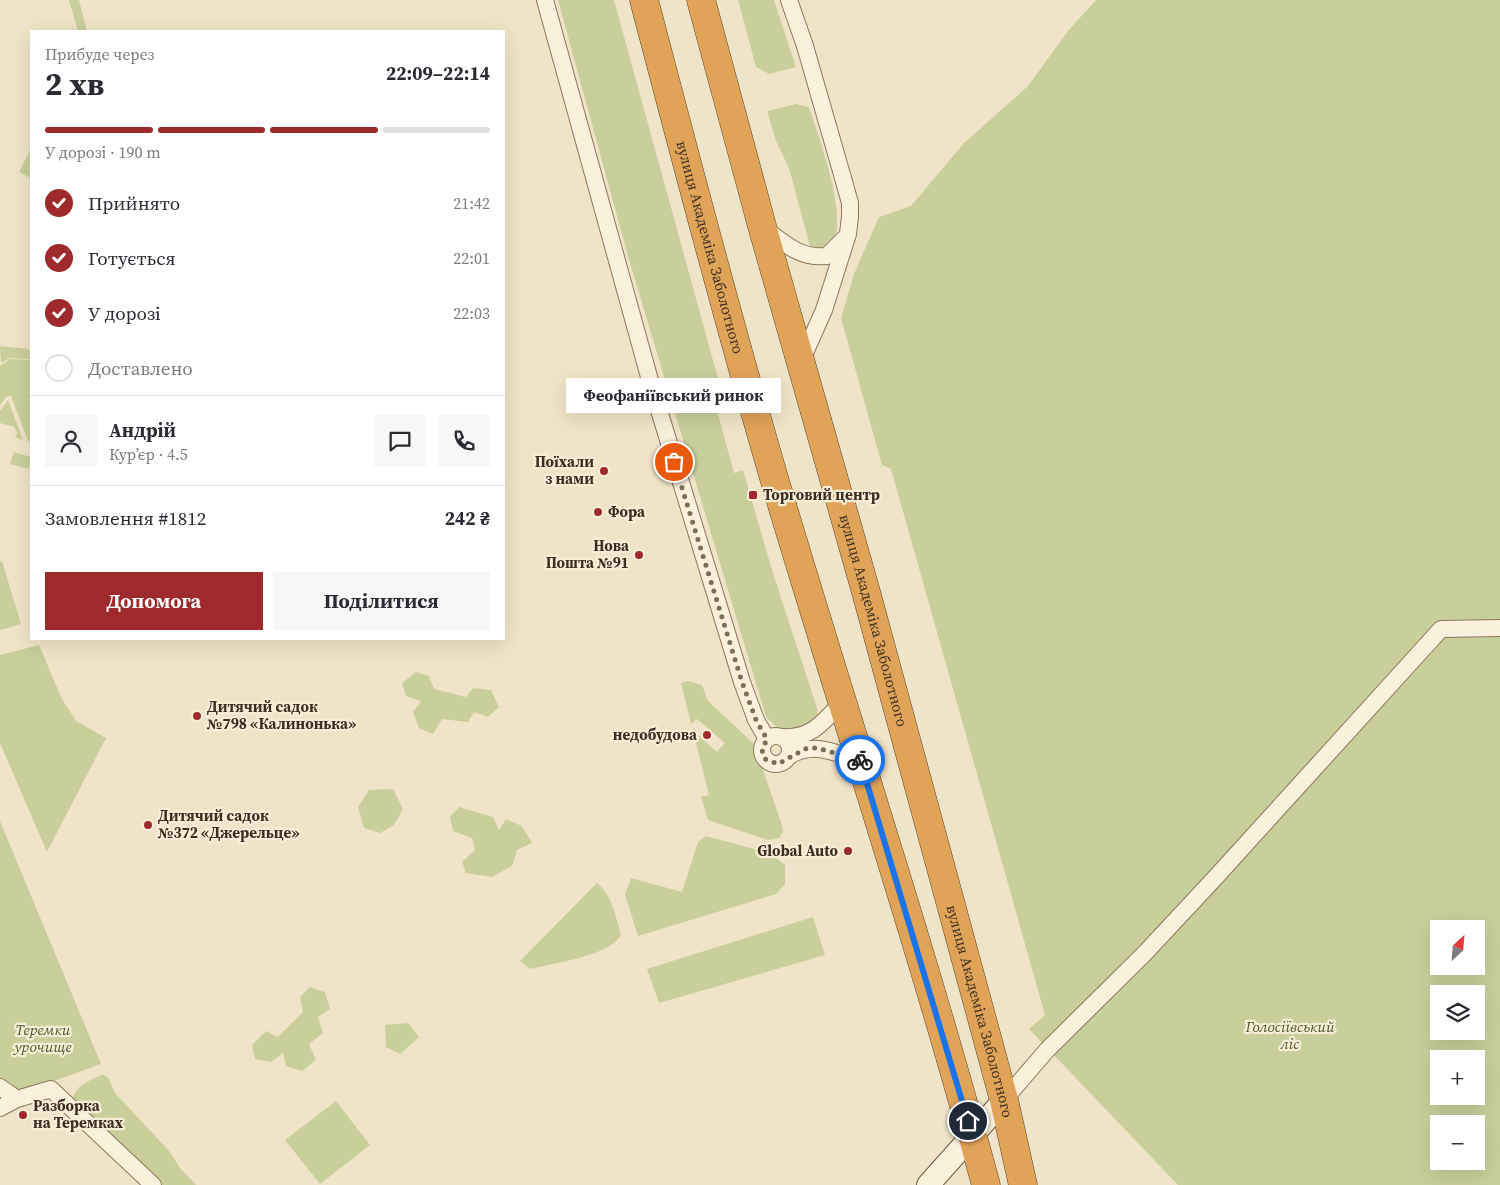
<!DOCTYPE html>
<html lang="uk">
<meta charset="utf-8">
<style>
:root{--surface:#fff;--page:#f7f7f7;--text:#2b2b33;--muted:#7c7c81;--line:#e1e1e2;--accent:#9e2a2b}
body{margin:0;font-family:"Source Serif 4",serif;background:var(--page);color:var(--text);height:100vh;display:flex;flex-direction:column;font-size:19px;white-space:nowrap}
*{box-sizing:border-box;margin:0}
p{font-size:16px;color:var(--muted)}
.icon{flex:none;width:28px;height:28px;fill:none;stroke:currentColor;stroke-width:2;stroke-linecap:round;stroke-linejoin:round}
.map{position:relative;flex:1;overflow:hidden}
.drawer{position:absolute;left:30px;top:30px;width:475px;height:610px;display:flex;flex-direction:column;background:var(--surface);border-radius:0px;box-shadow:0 5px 20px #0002}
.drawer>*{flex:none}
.needle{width:32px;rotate:26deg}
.controls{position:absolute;left:1430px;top:920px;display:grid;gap:10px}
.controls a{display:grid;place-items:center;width:55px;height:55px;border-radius:0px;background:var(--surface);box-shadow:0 5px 20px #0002;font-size:25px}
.pin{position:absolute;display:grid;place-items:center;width:42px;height:42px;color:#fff;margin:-21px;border:2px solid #fff;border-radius:50%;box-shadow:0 1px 5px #0007}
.courier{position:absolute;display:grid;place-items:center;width:50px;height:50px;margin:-25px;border:4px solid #1a73e8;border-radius:50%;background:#fff;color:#222;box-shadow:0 1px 6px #0007}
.bubble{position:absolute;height:35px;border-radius:0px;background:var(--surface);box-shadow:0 5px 20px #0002;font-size:16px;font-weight:700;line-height:35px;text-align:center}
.overview em{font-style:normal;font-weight:700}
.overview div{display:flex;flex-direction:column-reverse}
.overview{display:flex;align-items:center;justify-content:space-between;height:85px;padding:0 15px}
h1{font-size:32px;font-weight:700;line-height:38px}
.bar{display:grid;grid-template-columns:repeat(4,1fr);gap:8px 5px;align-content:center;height:60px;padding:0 15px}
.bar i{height:6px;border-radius:4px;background:var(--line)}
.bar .selected{background:var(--accent)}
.bar p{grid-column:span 4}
.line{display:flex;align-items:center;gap:12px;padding:0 15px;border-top:1px solid var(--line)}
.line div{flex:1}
.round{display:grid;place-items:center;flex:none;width:52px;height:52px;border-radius:0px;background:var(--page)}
ol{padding:0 15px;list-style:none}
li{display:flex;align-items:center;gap:15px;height:55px}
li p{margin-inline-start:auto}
li .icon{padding:5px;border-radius:50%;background:var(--accent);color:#fff;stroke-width:4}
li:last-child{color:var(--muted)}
li i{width:28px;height:28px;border:2px solid var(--line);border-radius:50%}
.button{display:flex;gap:10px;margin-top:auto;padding:10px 15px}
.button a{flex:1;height:58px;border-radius:0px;background:var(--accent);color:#fff;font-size:20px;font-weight:700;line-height:58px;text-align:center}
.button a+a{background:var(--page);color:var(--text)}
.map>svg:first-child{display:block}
.green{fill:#c9cf9b;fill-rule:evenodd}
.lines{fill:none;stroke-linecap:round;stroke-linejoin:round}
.street-casing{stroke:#8d765c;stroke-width:18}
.secondary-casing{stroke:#6f573f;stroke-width:24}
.highway-casing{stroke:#5b4430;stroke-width:29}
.street{stroke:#faf1dc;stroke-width:16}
.secondary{stroke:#faf1dc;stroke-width:22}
.highway{stroke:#e0a458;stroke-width:28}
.done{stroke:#7c6e5b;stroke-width:5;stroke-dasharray:0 9}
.route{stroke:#1a73e8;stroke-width:6}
.poi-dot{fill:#9e2a2b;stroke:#f7eed8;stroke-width:2}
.labels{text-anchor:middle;stroke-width:4.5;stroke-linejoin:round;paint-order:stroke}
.street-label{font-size:15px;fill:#3d2e20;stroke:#f7eed8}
.poi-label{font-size:15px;font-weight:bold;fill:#3d2e20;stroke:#f7eed8;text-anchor:start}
.park-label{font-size:15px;font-style:italic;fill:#4d5a26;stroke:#f7eed8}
</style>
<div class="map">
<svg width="1500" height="1185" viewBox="0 0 1500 1185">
<rect width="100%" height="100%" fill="#f0e4c8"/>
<path class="green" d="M69,0H79L87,31H78Z
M558,0H614L722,393L713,396L734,473L743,470L772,570L817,708L818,717L814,724L782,732L766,717L628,256Z
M738,0H774L796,67L769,74L756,67Z
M1096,0H1500V1185H1178L1029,1029L1045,1015L891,469L882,465L841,318L854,274L879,217L911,206L963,144L1028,86L1068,31ZM1439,929H1476V966H1439ZM1439,994H1476V1031H1439ZM1439,1059H1476V1096H1439ZM1439,1124H1476V1161H1439Z
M796,104L809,107C816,130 859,240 823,250C820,251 815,250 811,250L789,168L776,141L767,111Z
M31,149V178L19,172Z
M0,346L28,349L31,353V359L10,358L1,363Z
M10,359L31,360V441H28L11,396H7L0,405V366Z
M8,400L23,440L17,438L15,435L18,434L14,427L0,423V411Z
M14,452L31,457L29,469L10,464Z
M2,561L21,624L0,630V562Z
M39,645L62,699L76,721L106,738L47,852L0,743V655Z
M416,672L429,676L434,689L466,697L473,688L491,690L499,707L488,717L474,712L468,722L442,719L433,734L419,728L413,712L421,701L406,696L402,683Z
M687,681L702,685L708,701L754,744L782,825L783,832L779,838L768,840L708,820L701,797L709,795L693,731L717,752L725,743L697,719L691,724L681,683Z
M393,789L403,809L394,825L380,833L364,828L358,807L369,790Z
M459,807L493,817L499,830L506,819L522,826L532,843L517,850L512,866L492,877L466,873L462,862L475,850L472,838L453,831L450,817Z
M0,821L101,1064L18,1094L0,1080Z
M706,836L770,853L785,865V884L776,894L638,936L625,895L631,878L682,892L698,842Z
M597,883C612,895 616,917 621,935C610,956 553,963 530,969L520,961Z
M813,917L825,955L659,1003L647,969Z
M310,987L325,992L330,1009L318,1017L323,1033L309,1044L316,1060L302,1071L286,1066L283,1053L271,1062L255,1059L252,1045L266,1031L278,1037L303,1012L300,997Z
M408,1023L419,1037L400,1054L386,1047L385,1025Z
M103,1074L109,1079L115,1093L170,1152L180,1168L196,1185H158L72,1102C75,1084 88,1082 103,1074Z
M336,1101L370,1145L320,1184L285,1140Z"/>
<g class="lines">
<defs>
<path id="street" d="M545,0L651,384L742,682L756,720L767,739
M789,0L805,46L843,178L850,203V216L848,234L824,310L800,364
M764,228C784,243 800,259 827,256L845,238
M762 750a14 14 0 1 1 28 0a14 14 0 1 1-28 0Z
M782,737C812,739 824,721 843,701
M789,756C815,741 834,753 861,761
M0,1087L17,1099
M1004,1100L1047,1050L1145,953L1215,878L1441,629L1500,628
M0,1108L17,1099L51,1089L153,1185"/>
<path id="secondary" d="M928,1185L1004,1100"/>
<g id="highway">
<path id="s1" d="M644,0C686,160 728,320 774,478C844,714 922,948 986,1185"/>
<path id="s2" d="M701,0L762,226L866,592L1004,1100L1023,1185"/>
</g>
</defs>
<use href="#street" class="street-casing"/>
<use href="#secondary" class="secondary-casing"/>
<use href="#highway" class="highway-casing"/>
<use href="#street" class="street"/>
<use href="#secondary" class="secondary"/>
<use href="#highway" class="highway"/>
</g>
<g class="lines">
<path class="done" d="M674,462L742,682L756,720L767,739L762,750L765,759L778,764L807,748H817L860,760"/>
<path class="route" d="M860,760L968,1121"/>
</g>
<g class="poi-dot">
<circle cx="604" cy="471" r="5"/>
<rect x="748" y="490" width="10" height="10" rx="2.5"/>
<circle cx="598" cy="512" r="5"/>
<circle cx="639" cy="555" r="5"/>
<circle cx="197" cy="716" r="5"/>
<circle cx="707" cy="735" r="5"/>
<circle cx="148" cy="825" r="5"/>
<circle cx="848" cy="851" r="5"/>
<circle cx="23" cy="1115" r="5"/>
</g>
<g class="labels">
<g class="street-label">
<text dy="5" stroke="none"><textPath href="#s1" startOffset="256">вулиця Академіка Заболотного</textPath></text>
<text dy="5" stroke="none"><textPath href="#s2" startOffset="644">вулиця Академіка Заболотного</textPath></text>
<text dy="5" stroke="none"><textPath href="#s2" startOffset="1049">вулиця Академіка Заболотного</textPath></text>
</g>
<g class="poi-label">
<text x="594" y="467" text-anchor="end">Поїхали<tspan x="594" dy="17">з нами</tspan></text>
<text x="763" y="500">Торговий центр</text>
<text x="608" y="517">Фора</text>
<text x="629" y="551" text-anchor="end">Нова<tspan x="629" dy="17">Пошта №91</tspan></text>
<text x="207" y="712">Дитячий садок<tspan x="207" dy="17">№798 «Калинонька»</tspan></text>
<text x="697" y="740" text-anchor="end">недобудова</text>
<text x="158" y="821">Дитячий садок<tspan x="158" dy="17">№372 «Джерельце»</tspan></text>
<text x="838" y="856" text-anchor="end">Global Auto</text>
<text x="33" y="1111">Разборка<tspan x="33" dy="17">на Теремках</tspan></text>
</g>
<g class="park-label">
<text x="1290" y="1032">Голосіївський<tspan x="1290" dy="17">ліс</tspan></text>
<text x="43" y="1035">Теремки<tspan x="43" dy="17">урочище</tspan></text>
</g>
</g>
</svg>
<div class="controls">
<a><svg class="needle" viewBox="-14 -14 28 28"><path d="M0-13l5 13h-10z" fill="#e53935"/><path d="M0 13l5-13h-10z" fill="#7c7c81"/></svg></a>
<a><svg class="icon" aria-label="layers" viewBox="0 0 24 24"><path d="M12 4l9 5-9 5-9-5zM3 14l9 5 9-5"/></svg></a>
<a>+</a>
<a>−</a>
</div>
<div class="pin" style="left:674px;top:462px;background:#ea580c"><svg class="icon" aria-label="bag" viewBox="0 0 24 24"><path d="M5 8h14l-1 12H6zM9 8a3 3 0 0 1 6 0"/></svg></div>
<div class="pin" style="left:968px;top:1121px;background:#1f2937"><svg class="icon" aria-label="home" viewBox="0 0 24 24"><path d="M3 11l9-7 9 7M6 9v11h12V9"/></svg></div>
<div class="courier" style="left:860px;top:760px"><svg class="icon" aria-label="bike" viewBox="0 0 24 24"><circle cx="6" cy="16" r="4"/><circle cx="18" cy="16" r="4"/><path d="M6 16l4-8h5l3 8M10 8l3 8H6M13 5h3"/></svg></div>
<div class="bubble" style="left:566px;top:378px;width:215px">Феофаніївський ринок</div>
<section class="drawer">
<div class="overview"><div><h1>2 хв</h1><p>Прибуде через</p></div><em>22:09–22:14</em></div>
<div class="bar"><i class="selected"></i><i class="selected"></i><i class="selected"></i><i></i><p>У дорозі · 190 m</p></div>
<ol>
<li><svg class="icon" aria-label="check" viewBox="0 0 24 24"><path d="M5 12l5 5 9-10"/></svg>Прийнято<p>21:42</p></li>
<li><svg class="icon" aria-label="check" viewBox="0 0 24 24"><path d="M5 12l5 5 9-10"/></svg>Готується<p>22:01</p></li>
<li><svg class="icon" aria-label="check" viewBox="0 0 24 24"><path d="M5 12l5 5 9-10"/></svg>У дорозі<p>22:03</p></li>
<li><i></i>Доставлено</li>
</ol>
<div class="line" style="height:90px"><a class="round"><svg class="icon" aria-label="person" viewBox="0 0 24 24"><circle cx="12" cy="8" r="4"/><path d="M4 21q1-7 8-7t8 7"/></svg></a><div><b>Андрій</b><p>Кур’єр · 4.5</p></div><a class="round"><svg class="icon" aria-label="chat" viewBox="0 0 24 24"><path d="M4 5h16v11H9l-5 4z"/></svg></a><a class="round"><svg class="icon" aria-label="phone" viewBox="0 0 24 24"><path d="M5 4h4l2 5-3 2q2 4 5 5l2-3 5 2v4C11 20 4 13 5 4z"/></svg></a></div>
<div class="line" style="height:65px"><div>Замовлення #1812</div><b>242 ₴</b></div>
<div class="button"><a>Допомога</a><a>Поділитися</a></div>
</section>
</div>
